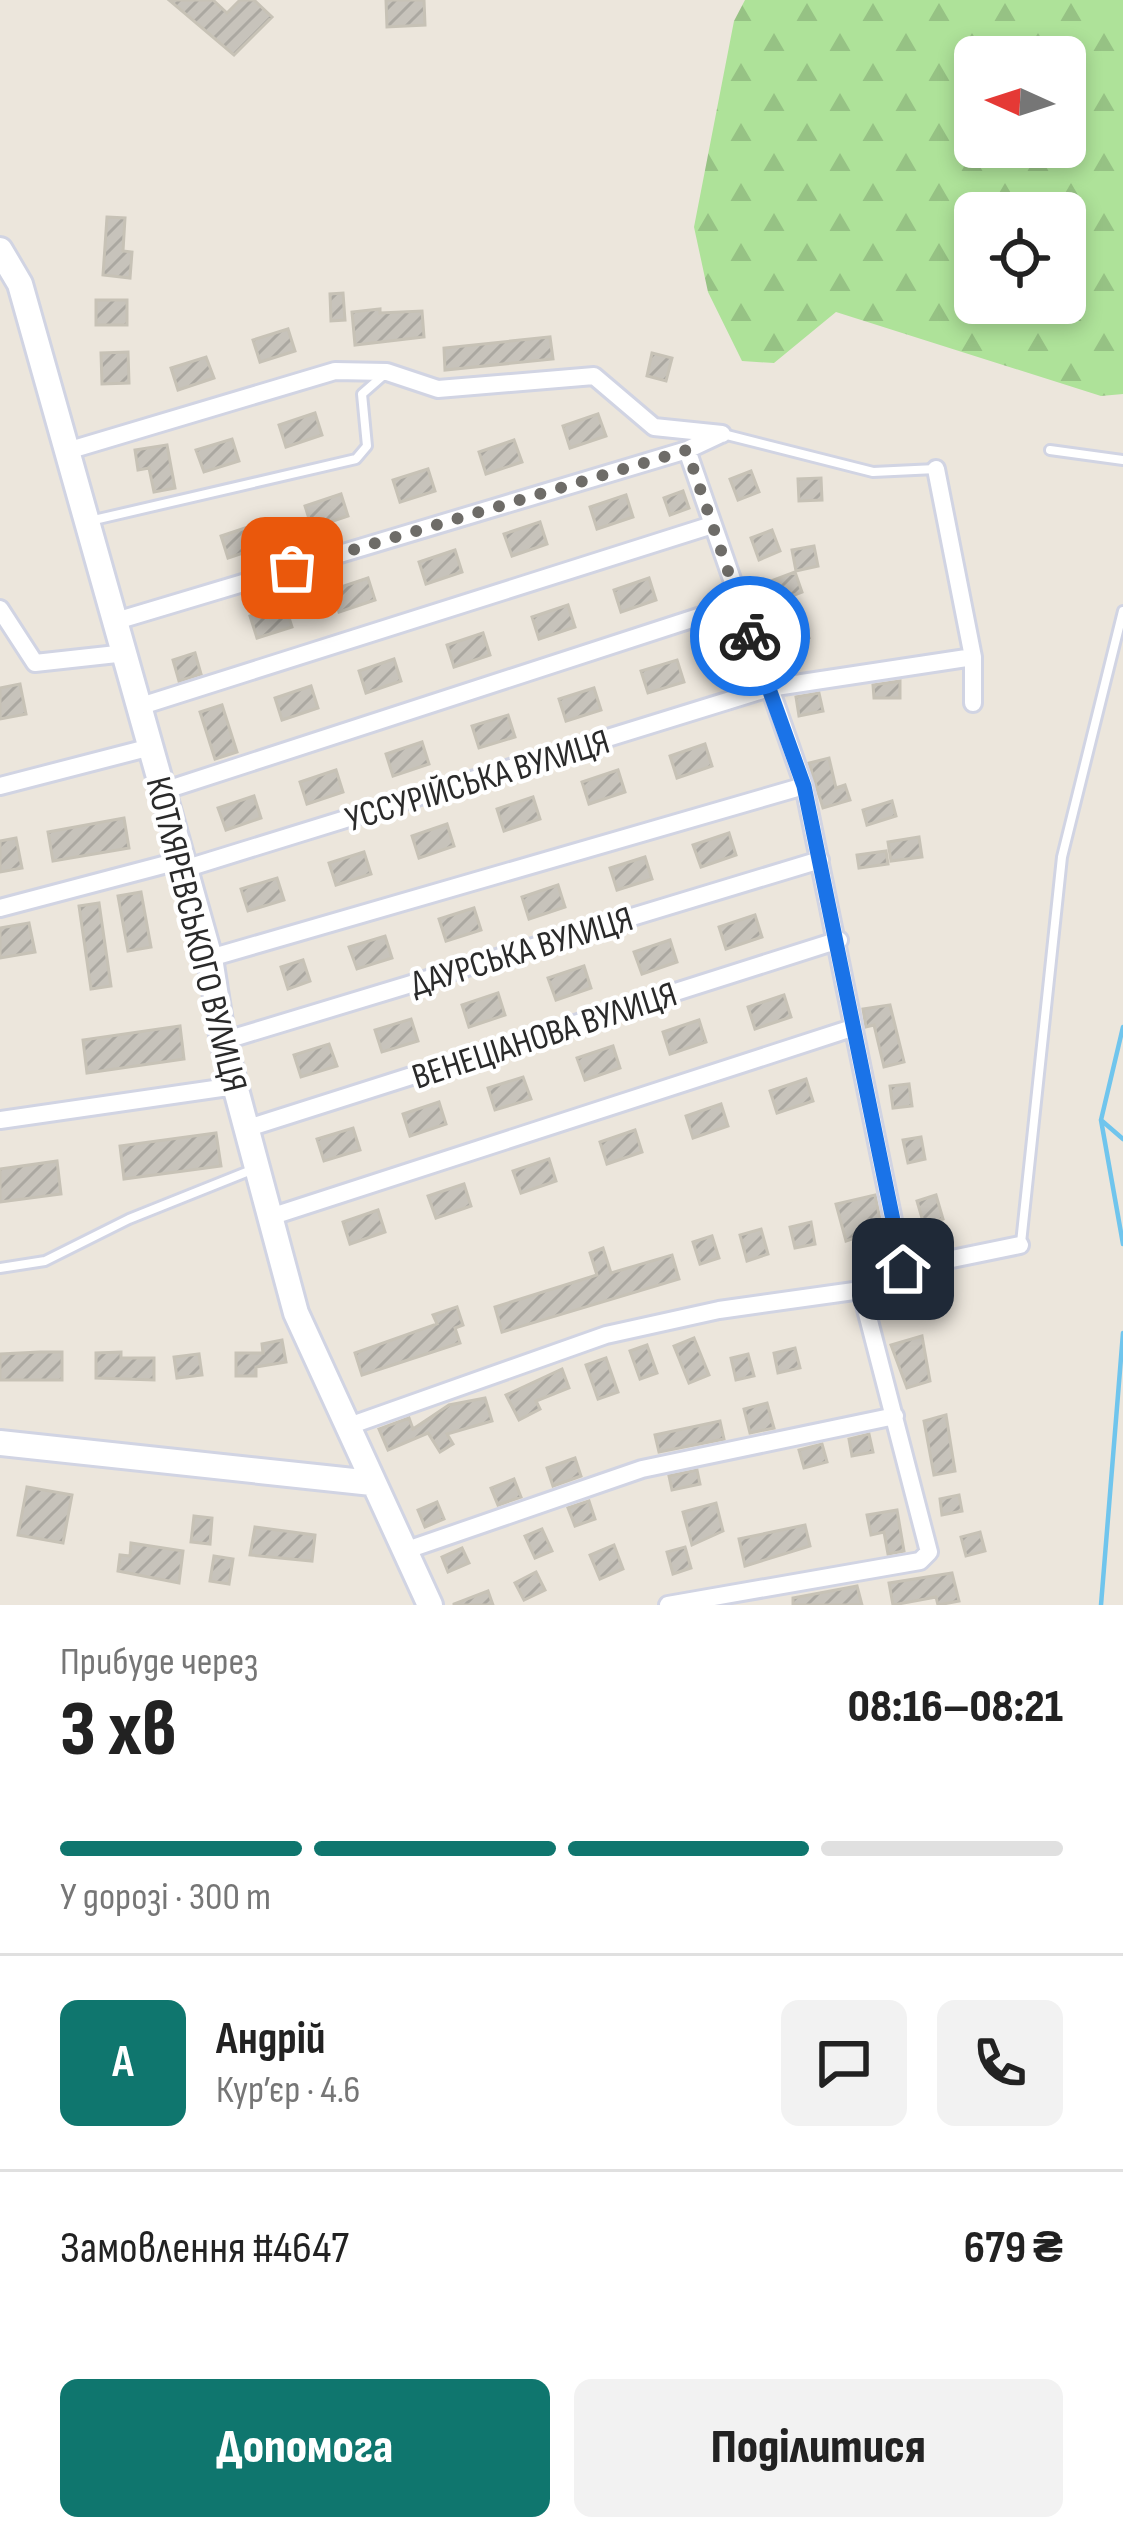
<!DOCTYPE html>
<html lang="uk">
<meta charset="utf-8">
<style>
:root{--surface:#fff;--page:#f2f2f2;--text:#222;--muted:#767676;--line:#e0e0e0;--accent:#0f766e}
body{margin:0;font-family:"Sofia Sans Condensed",sans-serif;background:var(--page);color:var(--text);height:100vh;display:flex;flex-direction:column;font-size:45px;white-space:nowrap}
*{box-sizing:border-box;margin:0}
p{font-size:39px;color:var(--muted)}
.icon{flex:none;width:66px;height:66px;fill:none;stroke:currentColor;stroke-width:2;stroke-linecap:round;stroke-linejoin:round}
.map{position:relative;height:1605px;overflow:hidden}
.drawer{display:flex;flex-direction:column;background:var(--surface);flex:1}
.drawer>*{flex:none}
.needle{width:78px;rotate:273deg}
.controls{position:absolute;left:954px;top:36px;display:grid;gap:24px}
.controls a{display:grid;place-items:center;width:132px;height:132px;border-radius:18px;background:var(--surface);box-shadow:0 6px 18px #0003;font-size:60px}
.pin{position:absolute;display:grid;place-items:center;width:102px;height:102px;color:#fff;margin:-51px;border-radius:24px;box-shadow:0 6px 18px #0006}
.courier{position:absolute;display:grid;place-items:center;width:120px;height:120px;margin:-60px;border:9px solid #1a73e8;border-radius:50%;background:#fff;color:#222;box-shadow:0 3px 15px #0007}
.head em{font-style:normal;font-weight:800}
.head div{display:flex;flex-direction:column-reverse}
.head{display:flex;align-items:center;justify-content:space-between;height:204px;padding:0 60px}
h1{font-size:78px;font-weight:800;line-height:90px}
.bar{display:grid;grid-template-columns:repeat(4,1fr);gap:18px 12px;align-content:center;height:144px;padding:0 60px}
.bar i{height:15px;border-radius:9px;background:var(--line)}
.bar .active{background:var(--accent)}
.bar p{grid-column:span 4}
.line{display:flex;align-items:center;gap:30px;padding:0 60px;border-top:3px solid var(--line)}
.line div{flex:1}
.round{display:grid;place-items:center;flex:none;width:126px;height:126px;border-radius:18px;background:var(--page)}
.action{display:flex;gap:24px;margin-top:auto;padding:24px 60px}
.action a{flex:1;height:138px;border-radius:18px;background:var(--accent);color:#fff;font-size:48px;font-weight:800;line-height:138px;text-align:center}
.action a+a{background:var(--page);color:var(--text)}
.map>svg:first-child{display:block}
.forest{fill:url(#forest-firs);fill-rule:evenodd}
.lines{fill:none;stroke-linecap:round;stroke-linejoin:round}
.stream{stroke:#70c5ed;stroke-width:4.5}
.building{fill:url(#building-hatch);stroke:#c7c2b6;stroke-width:3}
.lane-casing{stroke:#d1d4e3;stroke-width:14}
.street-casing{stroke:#d1d4e3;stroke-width:22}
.secondary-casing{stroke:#d1d4e3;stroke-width:30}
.lane{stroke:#fff;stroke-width:8}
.street{stroke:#fff;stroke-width:16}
.secondary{stroke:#fff;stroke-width:24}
.done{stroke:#6e6c68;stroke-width:12;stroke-dasharray:0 21.6}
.route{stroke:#1a73e8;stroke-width:15}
.labels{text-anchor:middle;stroke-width:9;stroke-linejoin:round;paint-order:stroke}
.street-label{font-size:36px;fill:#2a2a2a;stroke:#fff}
</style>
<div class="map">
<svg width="1123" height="1605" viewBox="0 0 1123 1605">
<defs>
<pattern id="forest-firs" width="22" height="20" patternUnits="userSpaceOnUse" patternTransform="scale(3)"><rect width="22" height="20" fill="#aee299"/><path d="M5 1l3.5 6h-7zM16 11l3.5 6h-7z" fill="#96c284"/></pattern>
<pattern id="building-hatch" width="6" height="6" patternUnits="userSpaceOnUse" patternTransform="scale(3)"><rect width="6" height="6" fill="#c7c3bb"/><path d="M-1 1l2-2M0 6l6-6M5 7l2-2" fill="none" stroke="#aba8a1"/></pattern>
</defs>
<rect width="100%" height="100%" fill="#ece6dc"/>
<path class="forest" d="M745,0H1123V394L1101,396L836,312L774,363L742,361L708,292L694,227L734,21ZM975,57H1065V147H975ZM975,213H1065V303H975Z"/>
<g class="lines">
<path class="stream" d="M1123,1027L1101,1120L1123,1244
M1101,1120L1123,1139
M1101,1605L1123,1333"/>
</g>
<path class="building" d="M169,0H213L227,13L240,0H254L272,17L234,55Z
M386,0H424L425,25L387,27Z
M107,217L125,218L123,251L132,252L130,278L103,275Z
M343,293L345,320L331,321L330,294Z
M96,300H127V325H96Z
M380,309V313L422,311L424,337L355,345L352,312Z
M288,329L295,351L260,362L253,340Z
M550,337L553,359L445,370L444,348Z
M128,352L129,383L102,384L101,353Z
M652,353L672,358L666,381L647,376Z
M206,357L214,378L178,390L171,368Z
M315,413L322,435L286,447L279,425Z
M598,414L606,436L570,448L563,426Z
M232,439L239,461L204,472L196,450Z
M514,440L522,462L486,474L479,452Z
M167,445L175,488L154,492L149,468L138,470L135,450Z
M428,469L435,491L400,502L393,480Z
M751,471L759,492L738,500L730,479Z
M821,478L822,500L799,501L798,479Z
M683,491L689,508L670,515L664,498Z
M341,494L348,516L312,528L305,506Z
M626,495L633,517L597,529L590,507Z
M540,522L547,544L512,556L504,534Z
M257,524L264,546L228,558L221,536Z
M772,530L780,551L759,560L751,538Z
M814,546L818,566L796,571L792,550Z
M455,550L462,572L426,584L419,562Z
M795,572L802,592L776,602L768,582Z
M368,578L375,600L339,612L332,590Z
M649,578L656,600L621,612L614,590Z
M285,605L292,627L257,638L250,616Z
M568,605L575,627L539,639L532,617Z
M800,617L809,638L788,646L780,625Z
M483,633L490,655L454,667L447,645Z
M195,653L201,674L179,681L173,660Z
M394,659L401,681L366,693L359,671Z
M677,660L684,682L648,693L641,671Z
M900,681V698H874L873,685Z
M20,684L26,714L0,719V688Z
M311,686L318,708L282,720L275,698Z
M594,688L601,710L566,721L559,699Z
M819,693L823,711L799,716L796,697Z
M222,705L237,752L215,759L200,712Z
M508,715L515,737L479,748L472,726Z
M422,742L429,764L393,776L386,754Z
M705,744L712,766L677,778L670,756Z
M829,758L836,788L845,785L850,800L823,808L809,763Z
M336,770L343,792L307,804L300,782Z
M618,770L625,792L589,804L582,782Z
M254,796L261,818L226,830L218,808Z
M533,797L540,819L504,831L497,809Z
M892,801L896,816L867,825L863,810Z
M124,818L129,848L53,861L48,832Z
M447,824L454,846L419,858L412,836Z
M729,833L736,855L701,867L693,845Z
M919,837L922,857L891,861L888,842Z
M16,838L22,868L0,872V841Z
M886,851L888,864L859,868L857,855Z
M364,852L371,874L336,885L329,863Z
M645,857L652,879L617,890L610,868Z
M277,878L284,900L248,911L241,889Z
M558,885L565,907L529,919L522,897Z
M141,892L151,947L128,951L118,896Z
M99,903L111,986L91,989L79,906Z
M474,908L481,930L446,941L439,919Z
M755,915L762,937L726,949L719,927Z
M29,923L35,952L0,958V928Z
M385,936L392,958L357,969L349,947Z
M670,940L677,962L642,974L634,952Z
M303,960L310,981L288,989L281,967Z
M584,966L591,988L556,1000L548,978Z
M498,993L505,1015L469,1027L462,1005Z
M784,995L791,1017L755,1029L748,1007Z
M890,1005L904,1062L884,1067L874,1025L866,1027L863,1009Z
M411,1019L418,1041L382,1052L375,1030Z
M699,1020L706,1042L670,1054L663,1032Z
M180,1026L184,1059L87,1073L83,1040Z
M329,1044L337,1066L301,1077L294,1055Z
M613,1046L620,1068L585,1080L577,1058Z
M523,1077L531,1099L495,1110L488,1088Z
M806,1079L813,1101L777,1113L770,1091Z
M909,1084L912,1106L893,1108L890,1086Z
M439,1102L446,1124L410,1136L403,1114Z
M721,1104L728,1126L693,1138L686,1116Z
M353,1128L360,1150L324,1161L317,1139Z
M635,1130L642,1152L607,1164L600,1142Z
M216,1133L221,1166L124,1179L120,1146Z
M921,1137L925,1159L908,1163L903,1140Z
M549,1159L556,1181L521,1193L513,1171Z
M57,1161L61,1194L0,1202V1169Z
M464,1184L471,1206L436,1218L428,1196Z
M875,1195L882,1229L846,1241L836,1204Z
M936,1195L943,1219L924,1225L917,1201Z
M378,1210L385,1232L350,1244L343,1222Z
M811,1222L815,1244L795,1248L790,1227Z
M761,1229L768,1254L747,1261L740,1235Z
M712,1236L719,1258L700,1264L693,1242Z
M603,1248L611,1273L672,1255L679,1279L502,1332L495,1307L597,1275L590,1253Z
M457,1307L463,1325L455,1328L460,1343L362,1375L355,1353L437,1324L433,1315Z
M922,1336L930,1381L907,1388L891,1345Z
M694,1338L709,1375L689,1383L674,1346Z
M282,1340L286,1362L256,1367V1376H236V1353H263L262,1344Z
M647,1345L657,1373L640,1379L630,1351Z
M795,1348L800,1368L778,1373L774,1353Z
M40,1352H62V1380H0V1354Z
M121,1352V1358H154V1380L96,1378V1353Z
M199,1354L202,1375L177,1378L174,1357Z
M748,1354L754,1376L736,1380L731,1358Z
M606,1358L618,1392L598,1399L586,1365Z
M562,1369L569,1388L536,1401L540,1409L519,1420L506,1395Z
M485,1398L492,1421L447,1434L453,1444L440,1452L428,1433L388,1450L379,1429L409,1418L413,1429L449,1405Z
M767,1403L774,1428L750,1433L744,1409Z
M946,1415L955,1471L934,1475L924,1421Z
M720,1421L724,1439L659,1452L655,1435Z
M869,1434L873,1452L852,1456L849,1439Z
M822,1444L827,1462L804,1468L799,1450Z
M575,1458L581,1476L553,1486L547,1468Z
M697,1470L700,1484L672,1490L669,1476Z
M514,1479L521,1497L498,1505L491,1488Z
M27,1487L72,1495L63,1543L18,1535Z
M959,1495L962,1511L942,1515L940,1499Z
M589,1501L595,1519L575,1526L568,1508Z
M437,1502L444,1519L425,1527L418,1510Z
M716,1503L723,1531L692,1545L683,1512Z
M897,1510L904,1551L888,1554L884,1532L871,1535L867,1515Z
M194,1516L212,1518L210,1544L191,1542Z
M805,1525L810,1546L745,1566L739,1539Z
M255,1527L315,1535L312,1561L250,1555Z
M542,1529L552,1551L535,1558L525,1536Z
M980,1532L985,1551L966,1556L961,1537Z
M131,1543L183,1551L179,1583L118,1571L120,1555L130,1556Z
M614,1545L623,1569L600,1579L590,1555Z
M685,1547L691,1568L673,1574L667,1552Z
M462,1548L469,1563L448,1572L442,1557Z
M214,1556L233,1559L229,1584L210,1581Z
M536,1572L545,1590L524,1600L515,1583Z
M952,1573L959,1601L938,1605L936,1597L893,1605L889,1583Z
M857,1586L862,1605H793V1598Z
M488,1591L493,1605H454V1604Z"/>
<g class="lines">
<defs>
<path id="lane" d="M723,434L873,472L936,469
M1050,450L1123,460
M94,520L356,459L367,446L362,394L386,373
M1021,1243L1062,857L1123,611
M0,1268L45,1261L129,1219L254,1169"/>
<path id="street" d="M687,450L804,786L903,1269
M67,451L335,371L387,372L438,389L594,376L654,427L722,434
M936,469L973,657V703
M0,609L35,663L126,653
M116,621L687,450L721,434
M141,706L709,526
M0,786L151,747
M163,791L738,604
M184,869L769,688L973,657
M0,908L182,860
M210,958L804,786
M223,1041L820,860
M0,1120L235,1086
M248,1128L839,940
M273,1216L852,1028
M346,1427L606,1335L719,1310L861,1290L903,1269L1020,1245
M407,1550L642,1469L895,1416
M668,1605L920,1561L929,1552L861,1290"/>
<path id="secondary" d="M0,250L20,284L210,958L223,1041L296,1313L430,1605
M0,1443L372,1483"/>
</defs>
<use href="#lane" class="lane-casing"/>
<use href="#street" class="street-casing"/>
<use href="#secondary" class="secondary-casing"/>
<use href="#lane" class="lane"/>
<use href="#street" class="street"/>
<use href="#secondary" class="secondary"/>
</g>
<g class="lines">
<path class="done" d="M292,568L687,450L750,636"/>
<path class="route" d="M750,636L804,786L903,1269"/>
</g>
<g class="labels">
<g class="street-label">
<text transform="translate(477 779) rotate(-17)" y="13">УССУРІЙСЬКА ВУЛИЦЯ</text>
<text transform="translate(198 934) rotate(76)" y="13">КОТЛЯРЕВСЬКОГО ВУЛИЦЯ</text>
<text transform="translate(521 950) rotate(-17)" y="13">ДАУРСЬКА ВУЛИЦЯ</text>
<text transform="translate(544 1034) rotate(-18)" y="13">ВЕНЕЦІАНОВА ВУЛИЦЯ</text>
</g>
</g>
</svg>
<div class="controls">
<a><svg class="needle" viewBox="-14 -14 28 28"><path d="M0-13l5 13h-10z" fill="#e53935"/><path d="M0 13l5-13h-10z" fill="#767676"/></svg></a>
<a><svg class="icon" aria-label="locate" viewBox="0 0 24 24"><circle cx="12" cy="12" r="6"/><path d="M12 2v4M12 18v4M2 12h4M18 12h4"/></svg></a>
</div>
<div class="pin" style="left:292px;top:568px;background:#ea580c"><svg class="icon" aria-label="bag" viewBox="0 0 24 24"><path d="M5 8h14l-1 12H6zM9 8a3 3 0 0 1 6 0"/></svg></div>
<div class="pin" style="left:903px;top:1269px;background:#1f2937"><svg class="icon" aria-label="home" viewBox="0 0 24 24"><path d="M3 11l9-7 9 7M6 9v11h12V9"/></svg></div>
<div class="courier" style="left:750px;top:636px"><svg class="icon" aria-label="bike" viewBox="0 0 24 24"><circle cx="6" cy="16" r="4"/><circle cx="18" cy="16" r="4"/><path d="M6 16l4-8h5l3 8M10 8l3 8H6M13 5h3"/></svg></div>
</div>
<section class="drawer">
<div class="head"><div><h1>3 хв</h1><p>Прибуде через</p></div><em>08:16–08:21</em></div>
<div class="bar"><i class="active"></i><i class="active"></i><i class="active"></i><i></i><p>У дорозі · 300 m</p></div>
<div class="line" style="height:216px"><b class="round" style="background:var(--accent);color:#fff">А</b><div><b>Андрій</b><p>Кур’єр · 4.6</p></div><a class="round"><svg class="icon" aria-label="chat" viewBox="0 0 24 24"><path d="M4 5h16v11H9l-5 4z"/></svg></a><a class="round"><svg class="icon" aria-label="phone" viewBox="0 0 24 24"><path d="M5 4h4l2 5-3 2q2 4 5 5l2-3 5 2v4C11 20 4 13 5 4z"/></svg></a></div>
<div class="line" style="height:156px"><div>Замовлення #4647</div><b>679 ₴</b></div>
<div class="action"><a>Допомога</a><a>Поділитися</a></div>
</section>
